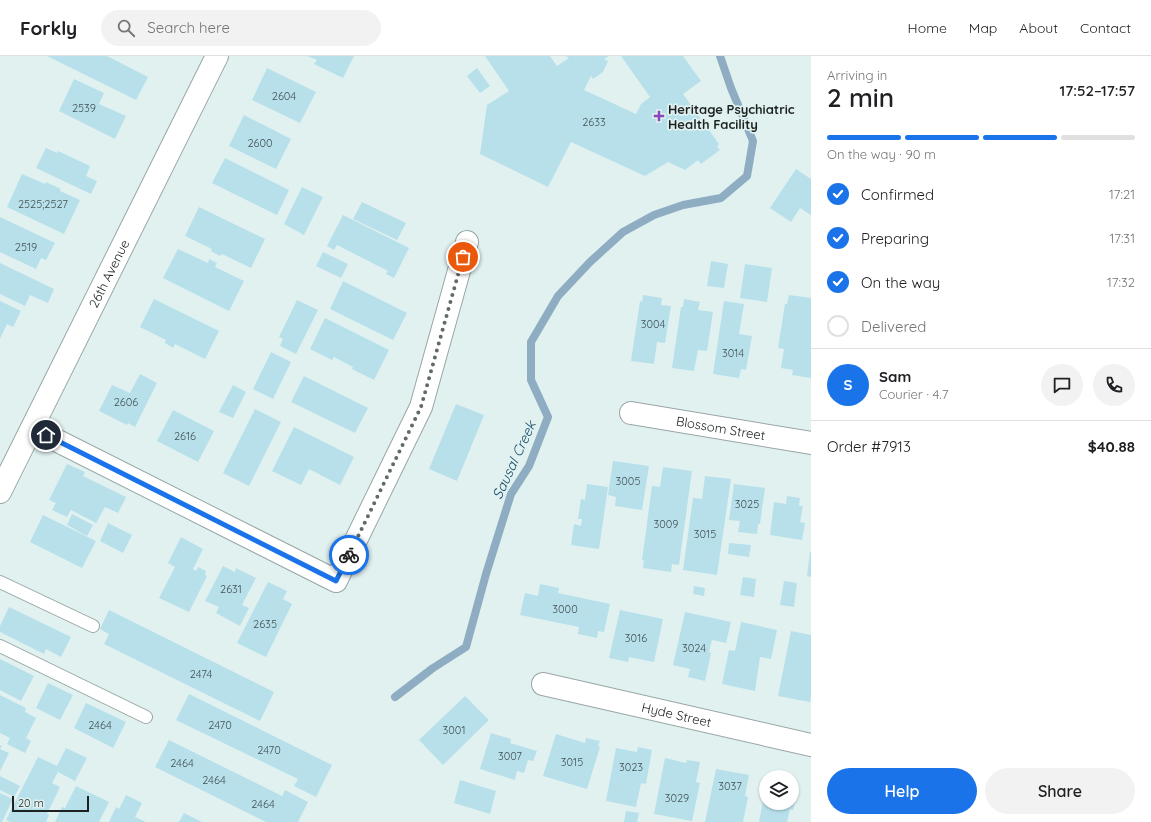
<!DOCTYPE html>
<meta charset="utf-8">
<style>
:root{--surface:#fff;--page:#f2f2f2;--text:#202124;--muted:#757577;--line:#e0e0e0;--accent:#1a73e8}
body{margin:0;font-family:Quicksand,sans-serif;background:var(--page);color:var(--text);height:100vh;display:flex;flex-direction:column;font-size:15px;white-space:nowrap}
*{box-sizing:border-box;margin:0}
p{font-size:13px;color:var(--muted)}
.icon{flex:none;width:22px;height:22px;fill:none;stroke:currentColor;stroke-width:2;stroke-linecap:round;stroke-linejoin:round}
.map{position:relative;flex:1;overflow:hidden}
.side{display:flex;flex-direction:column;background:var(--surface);width:340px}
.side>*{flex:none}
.fabs{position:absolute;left:759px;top:714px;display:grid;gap:8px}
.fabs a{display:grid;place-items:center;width:40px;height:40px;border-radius:50%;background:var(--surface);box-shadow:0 1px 3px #0004;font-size:20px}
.scale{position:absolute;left:12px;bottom:10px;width:77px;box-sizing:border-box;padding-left:4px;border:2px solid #1c2221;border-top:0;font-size:11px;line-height:14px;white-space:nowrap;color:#1c2221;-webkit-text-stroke:3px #e1f1f0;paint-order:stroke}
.pin{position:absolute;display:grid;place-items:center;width:34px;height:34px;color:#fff;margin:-17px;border:2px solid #fff;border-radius:50%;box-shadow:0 1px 4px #0007}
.courier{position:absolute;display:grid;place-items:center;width:40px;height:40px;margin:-20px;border:3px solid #1a73e8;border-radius:50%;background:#fff;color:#222;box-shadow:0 1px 5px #0007}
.head em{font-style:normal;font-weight:600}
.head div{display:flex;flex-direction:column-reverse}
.head{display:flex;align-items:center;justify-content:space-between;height:68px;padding:0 16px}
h1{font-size:26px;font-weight:600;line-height:30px}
.bar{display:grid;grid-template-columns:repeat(4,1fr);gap:6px 4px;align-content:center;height:48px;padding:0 16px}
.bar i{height:5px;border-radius:3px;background:var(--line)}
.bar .active{background:var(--accent)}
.bar p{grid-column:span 4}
.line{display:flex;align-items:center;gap:10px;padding:0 16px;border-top:1px solid var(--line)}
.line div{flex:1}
.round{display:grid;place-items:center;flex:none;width:42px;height:42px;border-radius:21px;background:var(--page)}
ol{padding:0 16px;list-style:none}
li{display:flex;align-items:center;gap:12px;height:44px}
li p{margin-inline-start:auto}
li .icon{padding:4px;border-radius:50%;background:var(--accent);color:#fff;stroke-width:4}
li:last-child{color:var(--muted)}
li i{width:22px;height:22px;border:2px solid var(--line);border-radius:50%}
.action{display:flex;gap:8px;margin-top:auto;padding:8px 16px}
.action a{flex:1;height:46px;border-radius:24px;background:var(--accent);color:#fff;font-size:16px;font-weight:600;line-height:46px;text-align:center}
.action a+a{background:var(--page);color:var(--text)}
header{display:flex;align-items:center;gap:24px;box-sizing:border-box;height:56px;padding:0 20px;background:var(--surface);border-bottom:1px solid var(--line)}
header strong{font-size:19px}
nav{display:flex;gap:22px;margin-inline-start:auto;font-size:14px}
.search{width:280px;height:36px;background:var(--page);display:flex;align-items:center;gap:10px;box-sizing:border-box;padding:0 14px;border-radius:22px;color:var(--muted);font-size:15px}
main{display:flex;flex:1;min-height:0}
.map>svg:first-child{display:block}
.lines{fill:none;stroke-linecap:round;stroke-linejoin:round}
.stream{stroke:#8eadc2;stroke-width:8}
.building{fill:#b7e0eb}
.lane-casing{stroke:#98a6a6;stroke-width:14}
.street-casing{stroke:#98a6a6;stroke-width:24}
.lane{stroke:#fff;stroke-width:12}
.street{stroke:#fff;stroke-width:22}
.done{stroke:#616a69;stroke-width:4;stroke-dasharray:0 7.2}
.route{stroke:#1a73e8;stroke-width:5}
.poi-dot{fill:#8a47bb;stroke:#e1f1f0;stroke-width:1.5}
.labels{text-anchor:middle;stroke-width:3.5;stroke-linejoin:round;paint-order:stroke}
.number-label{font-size:11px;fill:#435254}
.poi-label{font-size:13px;font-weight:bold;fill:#1c2221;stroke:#e1f1f0;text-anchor:start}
.street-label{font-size:13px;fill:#1c2221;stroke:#e1f1f0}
.water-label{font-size:14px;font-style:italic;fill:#114766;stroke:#e1f1f0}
</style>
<header>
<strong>Forkly</strong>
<div class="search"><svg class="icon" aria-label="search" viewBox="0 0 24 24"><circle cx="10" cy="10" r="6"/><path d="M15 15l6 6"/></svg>Search here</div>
<nav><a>Home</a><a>Map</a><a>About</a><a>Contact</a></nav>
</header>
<main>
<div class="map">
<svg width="811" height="766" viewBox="0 0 811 766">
<rect width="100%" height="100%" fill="#e1f1f0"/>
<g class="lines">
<path class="stream" d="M395,641L433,612L466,591L486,518L511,438L529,410L548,361L531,324V286L558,240L590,206L623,176L654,159L683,149L721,142L747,120L753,85L731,32L720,0"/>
</g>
<path class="building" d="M47,0H107L148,21L136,44Z
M307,0H354L343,22L314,8L317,4Z
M485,0H550L557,10L569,2L566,0H609L604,3L608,5L603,16L593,23L591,20L584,34L636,58L641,48L650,41L621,0H683L701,25L683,38L719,88L717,91L720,94L701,108L698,104L685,114L668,106L645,120L571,86L548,131L480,98L487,49L509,35Z
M267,12L316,36L300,67L252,44Z
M477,12L490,30L480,37L467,20Z
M74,23L104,37L99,48L126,60L115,83L59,55Z
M244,59L291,83L276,113L229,90Z
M46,92L57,97L58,95L90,110L86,120L97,125L91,138L36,112Z
M225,102L289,134L277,159L212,127Z
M796,113L811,123V159L800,152L791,166L770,152Z
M22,118L45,128L46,126L61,133L60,135L80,144L64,178L7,151Z
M302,131L323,141L304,179L284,168Z
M362,146L406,167L397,184L353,163Z
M199,151L265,183L251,212L222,198L220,200L211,195L212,193L185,180Z
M343,159L409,192L394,222L386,218L388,215L337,189L334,194L327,190Z
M0,161L55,187L46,204L41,202L36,213L0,196Z
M178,193L208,207L209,203L217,207L215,211L244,225L229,255L163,222Z
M323,196L348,208L341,222L316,210Z
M711,205L728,208L724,232L707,230Z
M0,207L54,233L48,247L30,239L25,250L0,238Z
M745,208L772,212L767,246L740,242Z
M343,225L407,257L393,284L330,253Z
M643,239L662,242L661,249L671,250L665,287L657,286L654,308L631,305L640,245L642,246Z
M789,239L811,242V322L792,319L793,314L781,312L784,293L778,292L785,248H787Z
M154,243L219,275L205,303L175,288L173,292L165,287L166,284L140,271Z
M684,243L700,246L698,254L713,256L707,295L698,294L694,315L672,312L681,251H683Z
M297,244L318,254L296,298L280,290L283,283L279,281Z
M0,245L21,255L13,271L7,268L0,283Z
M724,245L744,248L739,278L752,280L746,314L741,313L739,322L713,318Z
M325,262L389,294L374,324L352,313L353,311L334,301L332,304L310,293Z
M271,296L291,306L273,343L253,333Z
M140,318L157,327L135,371L128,367L127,369L99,355L112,329L130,337Z
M304,320L368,352L355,377L291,346Z
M233,329L246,336L233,362L219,356Z
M456,348L484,359L457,425L429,413Z
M255,353L281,366L249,430L223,417Z
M173,354L214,375L198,406L157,385Z
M294,371L354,401L340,429L309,413L301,429L272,415Z
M613,405L649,410L642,454L615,450L616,441L608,439Z
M67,408L85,416L83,420L126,441L118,457L105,451L96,467L71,454L67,461L52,454L56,447L49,444Z
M663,411L692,415L679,509L672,508L671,516L643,512L644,504H642L652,430L660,431Z
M705,420L731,423L717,519L683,514L693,442L702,443Z
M587,428L608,431L599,493L571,489L574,468L581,470L582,463H578L581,443L585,444Z
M734,428L765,432L760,468H758L757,478L738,476L740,465L729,464Z
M787,440L800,442L799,450H803L800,466L805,467L802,484L770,479L774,446L786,448Z
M72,458L93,469L87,480L67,469Z
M43,459L96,485L82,512L30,486Z
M108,467L132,479L123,497L100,485Z
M181,481L203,493L193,513L196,515L198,511L206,515L205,519L207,520L189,556L159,542L175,511L168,507Z
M729,487L751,489L749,501L728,498Z
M810,496H811V521L807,520Z
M223,510L235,516L236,512L256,522L242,549L249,552L240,570L216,557L219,551L205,545Z
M743,521L756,523L754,541L740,539Z
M784,525L797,527L794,551L780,549Z
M268,526L287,535L283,543L292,548L266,601L237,587Z
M540,528L559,532L558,537L610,548L604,576L598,575L597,582L578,578L579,571L520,559L525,537L538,540Z
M694,530L705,532L704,540L693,538Z
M9,551L71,581L61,601L46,593L44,598L0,576V570Z
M109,554L274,636L260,665L104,588L109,578L100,573Z
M620,554L663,563L654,606L629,601L628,606L609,602Z
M685,556L731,566L726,587L712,584L709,596L711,597L705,625L688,621L690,613L673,609Z
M741,566L777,574L771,603L760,601L755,635L722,628L729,594L735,595Z
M791,575L811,579V641L810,646L778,640Z
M0,603L34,620L21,645L0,634Z
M48,627L73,639L60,664L36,652Z
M189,638L332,709L316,741L294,730L298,723L176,664Z
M0,639L26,652L25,656L36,662L26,682L31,685L25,697L7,688L10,682L0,677Z
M465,640L489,664L443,709L419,684Z
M86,647L126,666L113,692L74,672Z
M491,677L511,683L510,687L537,695L533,705L528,704L524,717L517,715L515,724L480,713Z
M556,678L585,687L586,682L600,685L598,690L600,691L587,733L543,720Z
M169,684L282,740L285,734L308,746L298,766H266L155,711Z
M0,689L2,690L0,693L9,697L0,715Z
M638,691L652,694L646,728L641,727L636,751L606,745L616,692L637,696Z
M66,692L87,702L75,725L58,716L52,727L60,731L47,758L49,759L46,766H10L6,764L38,701L57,710Z
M665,702L686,707L687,704L700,706L696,726L700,727L692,765L654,758Z
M716,713L749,719L745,740L748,741L743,766H705Z
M0,720L20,730L14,741L0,734Z
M460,724L496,735L490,758L454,747Z
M792,728L798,729L793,754L790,753L787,766H759L765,734L766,747H792Z
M76,730L109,746L99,766H55L62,751L65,752Z
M0,737L13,743L2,766H0Z
M126,739L142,747L135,761L146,766H109L116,751L119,753Z
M626,755L639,757L637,766H624Z
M184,757L202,766H179Z"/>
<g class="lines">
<defs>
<path id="lane" d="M0,526L93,570
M0,590L146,661"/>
<g id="street">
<path id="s1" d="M631,357L811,387"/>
<path d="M32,372L336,525L421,351L467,186"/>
<path id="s2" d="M0,436L217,0"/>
<path id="s3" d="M543,628L811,689"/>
</g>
</defs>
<use href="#lane" class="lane-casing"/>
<use href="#street" class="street-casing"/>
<use href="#lane" class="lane"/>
<use href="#street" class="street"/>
</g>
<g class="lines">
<path class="done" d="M349,499L421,351L463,201"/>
<path class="route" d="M46,379L336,525L349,499"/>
</g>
<path class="poi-dot" d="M657 54h4v4h4v4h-4v4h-4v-4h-4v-4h4z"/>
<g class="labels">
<g class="number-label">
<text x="284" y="44">2604</text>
<text x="84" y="56">2539</text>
<text x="594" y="70">2633</text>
<text x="260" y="91">2600</text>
<text x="43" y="152">2525;2527</text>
<text x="26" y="195">2519</text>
<text x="653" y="272">3004</text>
<text x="733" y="301">3014</text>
<text x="126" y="350">2606</text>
<text x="185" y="384">2616</text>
<text x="628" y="429">3005</text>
<text x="747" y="452">3025</text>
<text x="666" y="472">3009</text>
<text x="705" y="482">3015</text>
<text x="231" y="537">2631</text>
<text x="565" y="557">3000</text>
<text x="265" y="572">2635</text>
<text x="636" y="586">3016</text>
<text x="694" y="596">3024</text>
<text x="201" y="622">2474</text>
<text x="100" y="673">2464</text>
<text x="220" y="673">2470</text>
<text x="454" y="678">3001</text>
<text x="269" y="698">2470</text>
<text x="510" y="704">3007</text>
<text x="572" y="710">3015</text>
<text x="182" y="711">2464</text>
<text x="631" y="715">3023</text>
<text x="214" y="728">2464</text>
<text x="730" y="734">3037</text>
<text x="677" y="746">3029</text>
<text x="263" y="752">2464</text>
</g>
<g class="poi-label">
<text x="668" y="58">Heritage Psychiatric<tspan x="668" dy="15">Health Facility</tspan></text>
</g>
<g class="street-label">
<text dy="5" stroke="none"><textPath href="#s2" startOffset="244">26th Avenue</textPath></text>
<text dy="5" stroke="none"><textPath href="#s1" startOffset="91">Blossom Street</textPath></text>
<text dy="5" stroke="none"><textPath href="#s3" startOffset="137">Hyde Street</textPath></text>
</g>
<g class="water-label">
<text transform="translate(514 404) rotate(-65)" y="5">Sausal Creek</text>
</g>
</g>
</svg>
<div class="fabs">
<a><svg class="icon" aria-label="layers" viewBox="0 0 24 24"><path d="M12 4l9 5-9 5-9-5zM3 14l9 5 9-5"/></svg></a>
</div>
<div class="scale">20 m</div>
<div class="pin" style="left:463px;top:201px;background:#ea580c"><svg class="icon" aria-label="bag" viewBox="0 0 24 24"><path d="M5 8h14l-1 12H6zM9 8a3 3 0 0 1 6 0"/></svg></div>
<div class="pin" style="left:46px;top:379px;background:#1f2937"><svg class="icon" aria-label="home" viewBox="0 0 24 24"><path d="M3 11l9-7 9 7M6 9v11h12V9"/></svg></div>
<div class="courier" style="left:349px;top:499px"><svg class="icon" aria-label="bike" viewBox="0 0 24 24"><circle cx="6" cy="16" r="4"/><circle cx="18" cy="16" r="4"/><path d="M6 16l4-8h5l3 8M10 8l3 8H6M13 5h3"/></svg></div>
</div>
<section class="side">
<div class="head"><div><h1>2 min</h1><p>Arriving in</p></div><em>17:52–17:57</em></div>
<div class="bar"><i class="active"></i><i class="active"></i><i class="active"></i><i></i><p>On the way · 90 m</p></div>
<ol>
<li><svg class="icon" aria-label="check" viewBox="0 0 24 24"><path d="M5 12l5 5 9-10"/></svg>Confirmed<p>17:21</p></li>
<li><svg class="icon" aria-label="check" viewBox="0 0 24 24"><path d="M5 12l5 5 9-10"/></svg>Preparing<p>17:31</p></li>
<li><svg class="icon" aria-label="check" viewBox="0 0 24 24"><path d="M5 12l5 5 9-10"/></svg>On the way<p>17:32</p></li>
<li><i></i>Delivered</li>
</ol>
<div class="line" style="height:72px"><b class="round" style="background:var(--accent);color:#fff">S</b><div><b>Sam</b><p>Courier · 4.7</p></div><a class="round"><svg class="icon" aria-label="chat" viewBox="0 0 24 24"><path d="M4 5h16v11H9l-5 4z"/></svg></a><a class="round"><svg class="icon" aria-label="phone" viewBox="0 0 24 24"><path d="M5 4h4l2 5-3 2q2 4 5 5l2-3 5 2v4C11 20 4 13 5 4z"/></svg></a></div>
<div class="line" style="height:52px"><div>Order #7913</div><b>$40.88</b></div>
<div class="action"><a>Help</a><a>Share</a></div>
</section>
</main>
